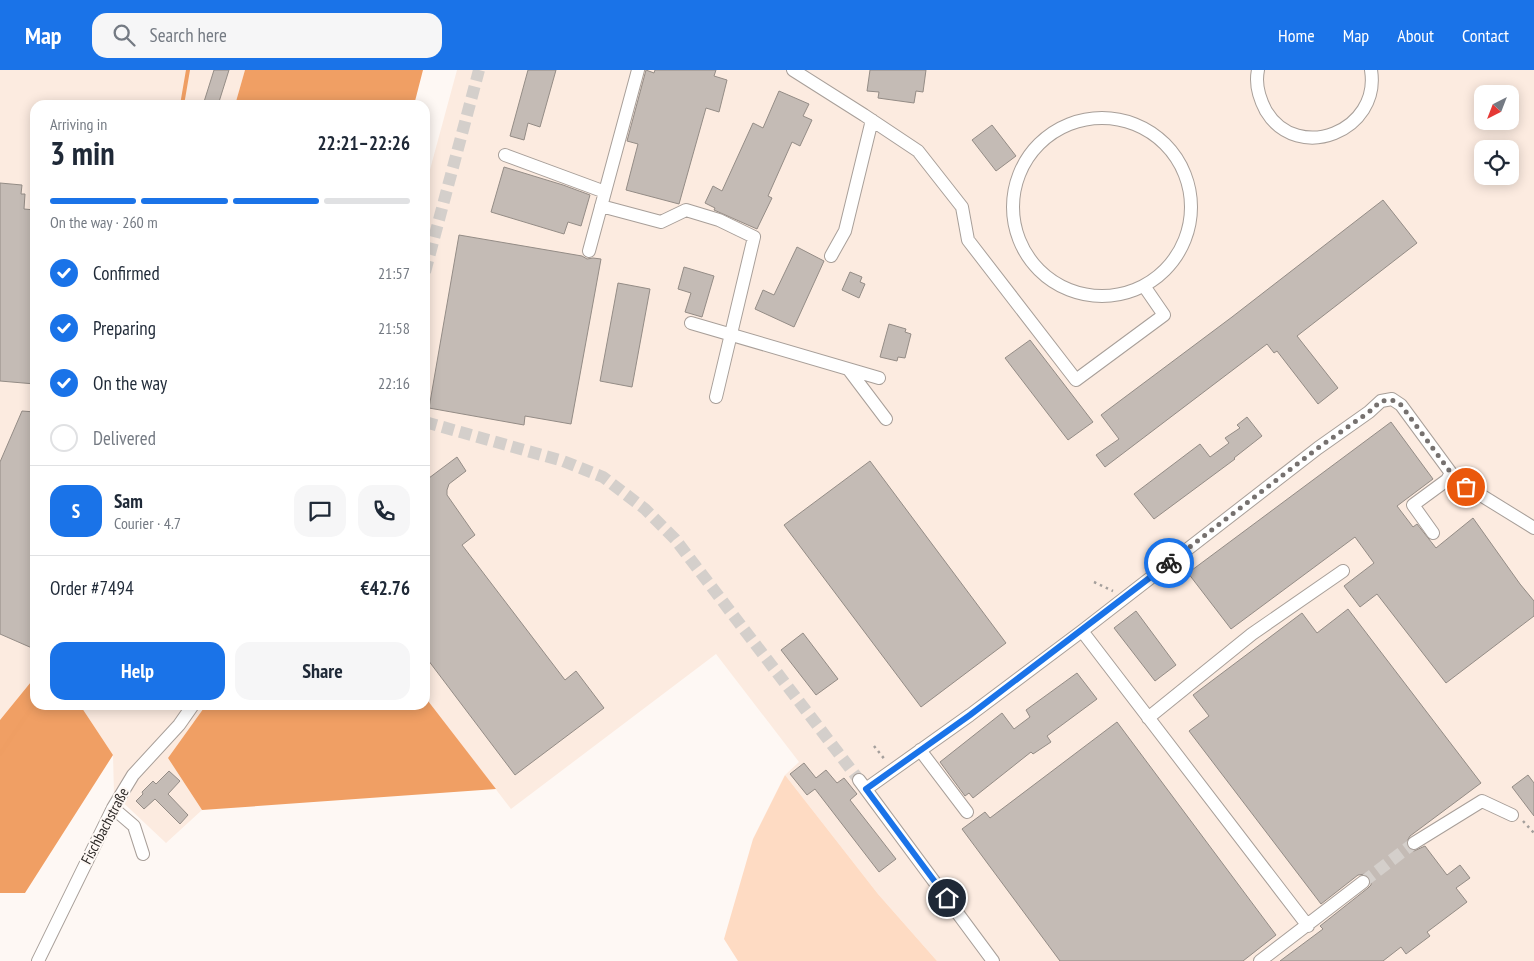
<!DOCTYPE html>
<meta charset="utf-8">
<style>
:root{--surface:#fff;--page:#f6f6f7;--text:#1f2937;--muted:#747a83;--line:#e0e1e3;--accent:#1a73e8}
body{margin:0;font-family:"PT Sans Narrow",sans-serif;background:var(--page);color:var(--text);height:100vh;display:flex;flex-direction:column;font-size:19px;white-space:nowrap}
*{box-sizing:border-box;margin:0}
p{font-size:16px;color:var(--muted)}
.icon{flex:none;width:28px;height:28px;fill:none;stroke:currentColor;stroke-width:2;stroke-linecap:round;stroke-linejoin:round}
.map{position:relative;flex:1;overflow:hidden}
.panel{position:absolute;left:30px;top:30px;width:400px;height:610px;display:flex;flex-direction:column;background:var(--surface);border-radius:15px;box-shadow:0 2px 12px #0003}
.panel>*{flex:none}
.needle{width:32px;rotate:222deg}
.buttons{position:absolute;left:1474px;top:15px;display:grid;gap:10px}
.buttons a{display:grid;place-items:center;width:45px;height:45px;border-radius:10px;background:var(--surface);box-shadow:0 2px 12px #0003;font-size:25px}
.pin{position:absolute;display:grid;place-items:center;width:42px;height:42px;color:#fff;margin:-21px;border:2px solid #fff;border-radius:50%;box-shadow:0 1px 5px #0007}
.courier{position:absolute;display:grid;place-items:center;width:50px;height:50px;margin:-25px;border:4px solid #1a73e8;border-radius:50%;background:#fff;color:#222;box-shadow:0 1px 6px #0007}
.headline em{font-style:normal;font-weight:700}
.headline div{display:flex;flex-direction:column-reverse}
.headline{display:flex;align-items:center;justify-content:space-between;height:85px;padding:0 20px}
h1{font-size:32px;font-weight:700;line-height:38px}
.bar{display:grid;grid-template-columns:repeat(4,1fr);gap:8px 5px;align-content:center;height:60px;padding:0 20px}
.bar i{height:6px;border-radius:4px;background:var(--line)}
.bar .on{background:var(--accent)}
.bar p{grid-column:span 4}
.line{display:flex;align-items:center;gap:12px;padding:0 20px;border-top:1px solid var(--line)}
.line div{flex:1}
.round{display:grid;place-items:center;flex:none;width:52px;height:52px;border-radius:15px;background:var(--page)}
ol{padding:0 20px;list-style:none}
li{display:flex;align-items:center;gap:15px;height:55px}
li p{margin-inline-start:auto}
li .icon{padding:5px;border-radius:50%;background:var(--accent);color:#fff;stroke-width:4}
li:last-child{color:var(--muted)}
li i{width:28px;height:28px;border:2px solid var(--line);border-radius:50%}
.button{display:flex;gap:10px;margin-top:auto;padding:10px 20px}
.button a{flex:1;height:58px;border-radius:15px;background:var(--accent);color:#fff;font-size:20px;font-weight:700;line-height:58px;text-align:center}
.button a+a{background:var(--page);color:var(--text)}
header{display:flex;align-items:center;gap:30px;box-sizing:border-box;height:70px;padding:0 25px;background:var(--accent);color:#fff}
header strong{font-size:24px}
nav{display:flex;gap:28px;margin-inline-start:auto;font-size:18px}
.search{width:350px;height:45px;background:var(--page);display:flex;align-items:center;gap:12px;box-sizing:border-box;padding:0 18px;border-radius:15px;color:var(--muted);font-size:19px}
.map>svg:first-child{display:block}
.built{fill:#fcebe0;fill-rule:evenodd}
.green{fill:#fedbc3}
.forest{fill:#f09f64}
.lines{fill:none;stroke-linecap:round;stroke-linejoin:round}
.stream{stroke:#ef9e63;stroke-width:4}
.building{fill:#c4bbb5;stroke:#948c86}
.minor-tunnel{stroke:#d4cfcb;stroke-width:12;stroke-dasharray:12 6;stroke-linecap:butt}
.minor-casing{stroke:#a89f99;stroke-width:14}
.path{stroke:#a49f9c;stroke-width:2.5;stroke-dasharray:2.5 4;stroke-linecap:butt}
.minor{stroke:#fff;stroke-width:12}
.done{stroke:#76716f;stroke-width:5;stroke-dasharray:0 9}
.route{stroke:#1a73e8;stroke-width:6}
.labels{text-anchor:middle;stroke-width:4;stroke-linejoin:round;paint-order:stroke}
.street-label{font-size:15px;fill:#2d2927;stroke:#fef8f4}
</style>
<header>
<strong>Map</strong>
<div class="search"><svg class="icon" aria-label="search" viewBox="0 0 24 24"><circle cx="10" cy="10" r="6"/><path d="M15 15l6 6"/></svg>Search here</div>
<nav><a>Home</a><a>Map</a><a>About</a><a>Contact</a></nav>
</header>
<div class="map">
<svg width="1534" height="891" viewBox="0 0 1534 891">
<rect width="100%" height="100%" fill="#fef8f4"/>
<path class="built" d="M0,0H245L235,35H35V607L0,650Z
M457,0H1534V891H937L878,824L785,705L799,692L716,584L511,739L425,627V118ZM1482,24H1510V51H1482ZM1482,79H1510V106H1482Z
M80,635H206L168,688L202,740L166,773L114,724L113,685Z"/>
<path class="green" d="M785,705L878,824L937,891H738L724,869L753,769Z"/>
<path class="forest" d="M245,0H423L414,35H235Z
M35,607V635H80L113,685L25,823H0V650Z
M425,627L496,719L202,740L168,688L206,635H425Z"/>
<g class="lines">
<path class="stream" d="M182,35L188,0
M0,684L35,633"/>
</g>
<path class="building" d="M214,0H229L218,35H203Z
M528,0H556L540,57L528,53L524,70L510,66Z
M646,0L654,3L655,0H716L714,6L727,10L719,42L706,38L679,134L626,120L638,74L627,71Z
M870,0H926L923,22L916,21L914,33L878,28L879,22L867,21Z
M779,21L809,34L803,46L812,50L800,76L792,72L768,126L772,128L757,159L714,140L715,138L705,133L713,116L722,121L753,53L763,58Z
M992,55L1016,86L996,101L972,70Z
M504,97L563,115L590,125L581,156L568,152L564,164L491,142Z
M0,113L22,115L21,124H25L24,139L35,140V314L0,311Z
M1383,130L1417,173L1297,266L1338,318L1318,334L1277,281L1274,283L1267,274L1105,397L1096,385L1119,369L1101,345L1232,247Z
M459,165L582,186L587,189L593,188L601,189L571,354L525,346L524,355L429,338Z
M797,177L824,191L794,257L755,239L763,220L774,225Z
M684,197L714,206L702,247L685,242L691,223L678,219Z
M850,202L862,207L860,212L865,214L859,228L842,220Z
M618,213L650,219L632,317L600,311Z
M889,254L906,259L905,262L911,264L905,288L898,287L897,291L880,287Z
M1030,270L1093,352L1068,370L1005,288Z
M22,341L35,342V570L32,578L0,564V392Z
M1247,347L1262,366L1234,388L1235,389L1154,449L1134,424L1200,374L1210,387L1229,373L1225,368L1240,358L1237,355Z
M1391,352L1433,409L1397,436L1413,457L1417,454L1436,478L1473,448L1520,514L1534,531V546L1446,613L1377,524L1360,537L1344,516L1374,493L1355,467L1231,559L1188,503Z
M457,387L466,401L449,414L447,420V425L475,465L462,475L565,610L576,601L604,638L515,705L425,586V411Z
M870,391L1006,573L921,637L784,455Z
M1348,539L1481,713L1410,766L1406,773L1407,778L1414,781L1425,776L1447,805L1460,795L1470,808L1456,818L1467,832L1427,862L1430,866L1406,884L1401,877L1383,891H1280L1323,859L1320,856L1368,818L1371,815V810L1369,807L1366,804L1358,805L1321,834L1189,661L1209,646L1193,625L1302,543L1317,563Z
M1136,541L1176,595L1155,611L1114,558Z
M803,563L838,609L816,625L781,580Z
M1077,603L1097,629L1047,666L1051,672L1033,684L1031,682L973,728L969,723L965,726L940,692L1002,643L1014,659L1030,647L1026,640Z
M1117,652L1276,865L1243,891H1060L962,759L985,742L990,748Z
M804,693L816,708L826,700L837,713L844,708L857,724L850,730L896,789L879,802L815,719L807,725L790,704Z
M169,701L180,711L168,724L188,745L180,754L155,729L144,739L136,731L143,724L142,722L153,711L156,714Z
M1528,705L1534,713V746L1512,717Z"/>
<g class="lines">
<path class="minor-tunnel" d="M425,202L479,0
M425,352L563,391L603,407L645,439L675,469L859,710
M1363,812L1414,773"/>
<defs>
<path id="minor" d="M793,0L864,45L918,81L962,137L968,170L1076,310L1164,245L1144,216
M1258,0C1255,14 1259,28 1266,41C1298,94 1381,61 1371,0
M1013 137a89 89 0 1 1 178 0a89 89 0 1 1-178 0Z
M505,85L605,122
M601,136L661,152L686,140L719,150L754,167L716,327
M589,181L638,0
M831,186L845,161L872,50
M691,253L879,308
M849,300L886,349
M1450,406L1534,458
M1082,561L1308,856
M1148,648L1252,564L1343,501
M920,680L967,742
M859,710L993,891
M866,719L970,645L1082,561L1318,378L1369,342L1381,331L1392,329L1401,335L1451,403L1447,410L1413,435L1433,463
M113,738L134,756L143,784
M1414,773L1482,731L1512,745
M38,891L113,738L133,705L179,655L193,635
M1260,891L1363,812"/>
</defs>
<use href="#minor" class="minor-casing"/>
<path class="path" d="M1094,512L1113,521
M874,676L886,691
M1523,751L1534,763"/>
<use href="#minor" class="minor"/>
</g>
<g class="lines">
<path class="done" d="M1169,493L1318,378L1369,342L1381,331L1392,330L1401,335L1451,403L1450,406L1466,417"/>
<path class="route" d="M947,828L866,719L970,645L1169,493"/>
</g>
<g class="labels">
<g class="street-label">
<text transform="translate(105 756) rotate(-62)" y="5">Fischbachstraße</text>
</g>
</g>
</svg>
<div class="buttons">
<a><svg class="needle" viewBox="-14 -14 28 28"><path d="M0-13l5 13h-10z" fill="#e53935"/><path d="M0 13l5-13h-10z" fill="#747a83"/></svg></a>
<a><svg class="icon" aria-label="locate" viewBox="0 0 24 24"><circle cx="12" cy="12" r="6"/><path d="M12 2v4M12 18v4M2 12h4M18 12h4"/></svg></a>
</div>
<div class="pin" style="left:1466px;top:417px;background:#ea580c"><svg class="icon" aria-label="bag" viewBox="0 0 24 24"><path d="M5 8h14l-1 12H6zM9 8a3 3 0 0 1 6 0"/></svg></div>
<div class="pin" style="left:947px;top:828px;background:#1f2937"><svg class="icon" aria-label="home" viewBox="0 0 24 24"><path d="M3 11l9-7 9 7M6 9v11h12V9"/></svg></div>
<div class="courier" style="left:1169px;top:493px"><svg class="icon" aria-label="bike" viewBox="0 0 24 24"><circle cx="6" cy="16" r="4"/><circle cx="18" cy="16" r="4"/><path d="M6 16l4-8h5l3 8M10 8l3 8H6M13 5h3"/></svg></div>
<section class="panel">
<div class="headline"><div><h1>3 min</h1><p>Arriving in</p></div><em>22:21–22:26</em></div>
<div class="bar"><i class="on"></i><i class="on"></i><i class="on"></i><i></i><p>On the way · 260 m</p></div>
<ol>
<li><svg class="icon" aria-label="check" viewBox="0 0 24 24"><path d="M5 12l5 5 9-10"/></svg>Confirmed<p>21:57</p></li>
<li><svg class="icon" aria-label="check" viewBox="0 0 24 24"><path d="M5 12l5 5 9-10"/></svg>Preparing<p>21:58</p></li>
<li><svg class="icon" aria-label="check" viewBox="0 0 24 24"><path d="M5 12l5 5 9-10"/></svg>On the way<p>22:16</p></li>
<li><i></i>Delivered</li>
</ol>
<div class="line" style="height:90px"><b class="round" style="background:var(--accent);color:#fff">S</b><div><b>Sam</b><p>Courier · 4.7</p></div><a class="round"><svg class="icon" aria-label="chat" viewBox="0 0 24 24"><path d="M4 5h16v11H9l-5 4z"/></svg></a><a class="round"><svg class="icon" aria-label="phone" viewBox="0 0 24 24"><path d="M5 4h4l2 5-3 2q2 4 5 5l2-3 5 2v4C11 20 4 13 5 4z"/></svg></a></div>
<div class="line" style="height:65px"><div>Order #7494</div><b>€42.76</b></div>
<div class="button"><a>Help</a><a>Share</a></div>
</section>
</div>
